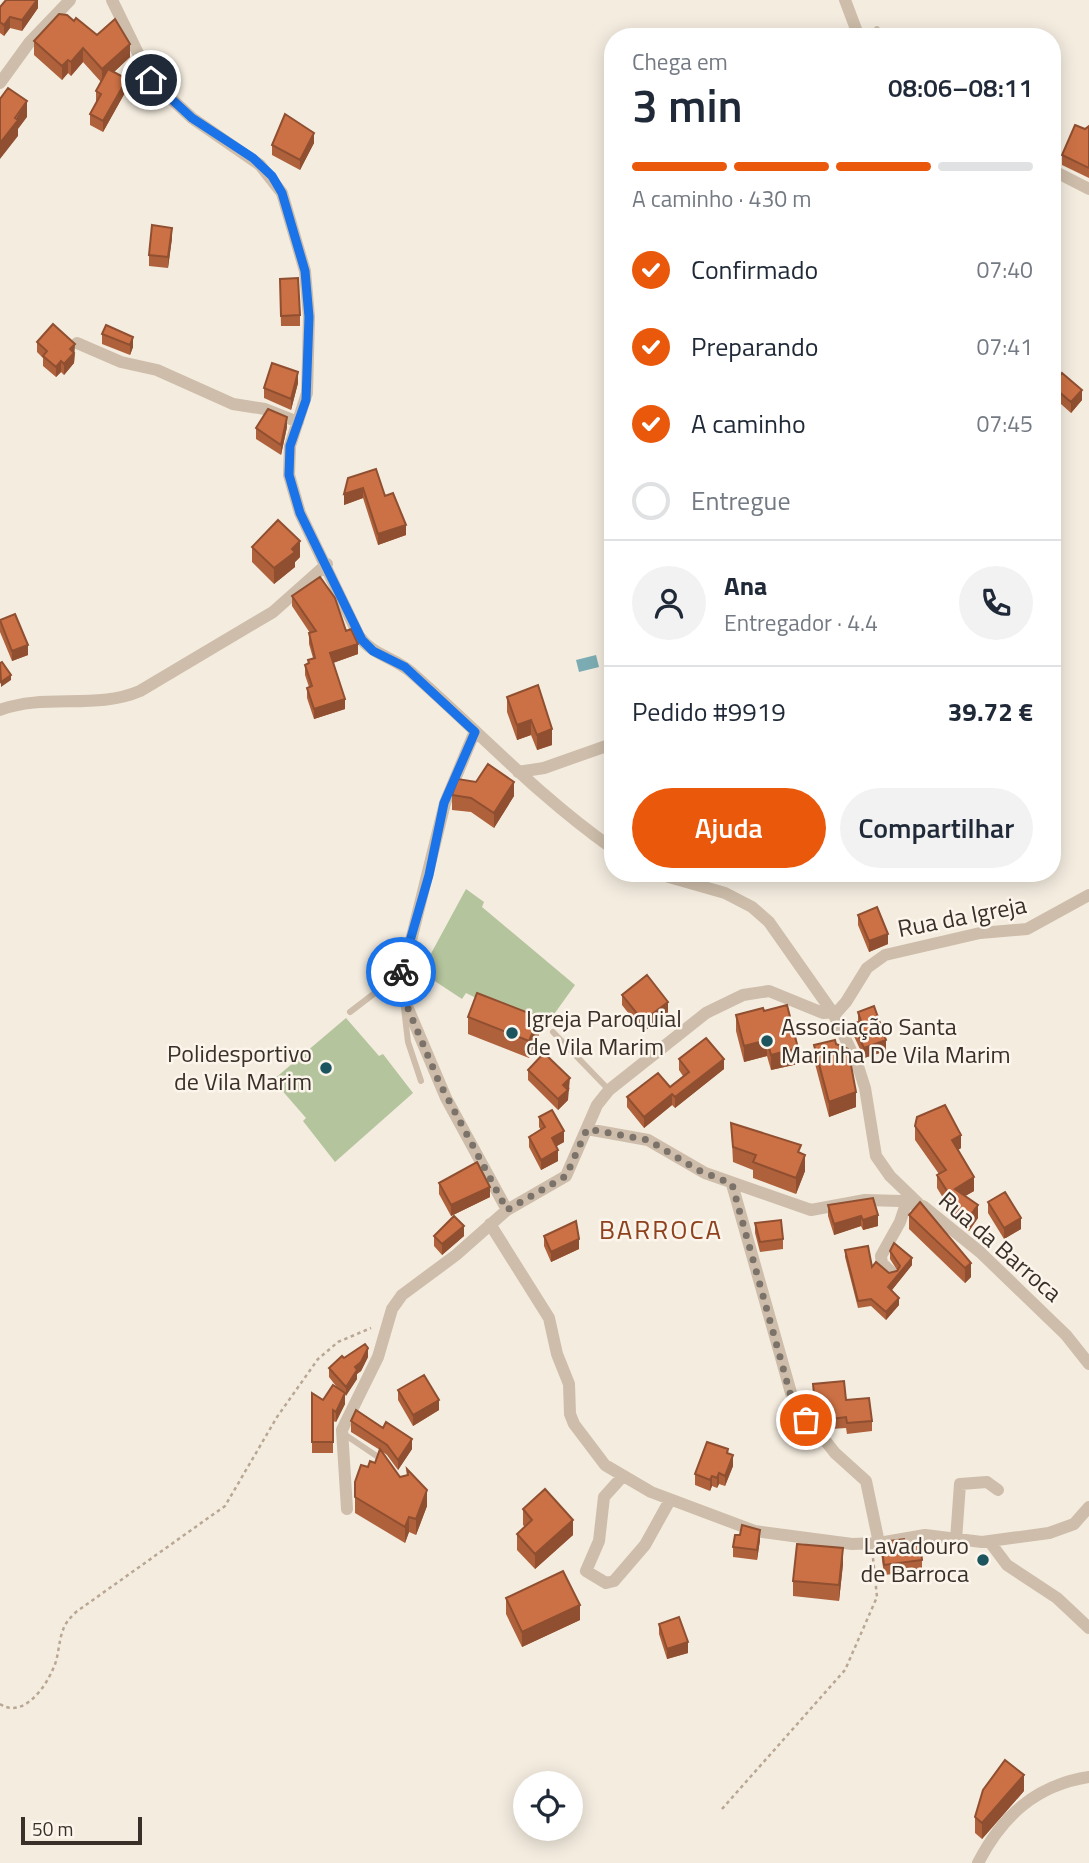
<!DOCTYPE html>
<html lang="pt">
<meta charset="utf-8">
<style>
:root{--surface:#fff;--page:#f2f2f3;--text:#1f2937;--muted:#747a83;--line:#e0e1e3;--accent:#ea580c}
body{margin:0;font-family:"Titillium Web",sans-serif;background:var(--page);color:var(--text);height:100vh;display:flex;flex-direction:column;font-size:26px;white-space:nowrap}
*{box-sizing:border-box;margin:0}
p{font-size:23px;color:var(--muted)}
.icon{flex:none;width:38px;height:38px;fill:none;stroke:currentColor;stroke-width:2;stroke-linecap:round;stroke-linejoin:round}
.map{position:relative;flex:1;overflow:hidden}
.side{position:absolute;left:604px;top:28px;width:457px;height:854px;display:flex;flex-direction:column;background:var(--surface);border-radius:28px;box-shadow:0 4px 18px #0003}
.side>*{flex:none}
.fabs{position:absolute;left:513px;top:1771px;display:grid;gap:14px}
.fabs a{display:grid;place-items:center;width:70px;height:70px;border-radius:50%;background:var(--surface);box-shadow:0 4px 18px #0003;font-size:35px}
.scale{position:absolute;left:21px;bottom:18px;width:121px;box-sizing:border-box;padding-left:7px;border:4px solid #3a302a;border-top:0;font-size:19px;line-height:24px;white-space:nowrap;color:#3a302a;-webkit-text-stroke:5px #fbf5ec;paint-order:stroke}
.pin{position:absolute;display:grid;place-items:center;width:60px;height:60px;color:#fff;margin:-30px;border:4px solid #fff;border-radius:50%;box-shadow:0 2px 7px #0007}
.courier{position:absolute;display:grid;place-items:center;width:70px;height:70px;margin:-35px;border:5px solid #1a73e8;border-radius:50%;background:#fff;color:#222;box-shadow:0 2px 9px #0007}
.headline em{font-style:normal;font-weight:600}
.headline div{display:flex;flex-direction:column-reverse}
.headline{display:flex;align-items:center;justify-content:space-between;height:119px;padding:0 28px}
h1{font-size:46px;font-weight:600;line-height:52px}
.bar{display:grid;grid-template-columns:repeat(4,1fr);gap:10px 7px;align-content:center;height:84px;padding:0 28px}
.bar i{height:9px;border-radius:5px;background:var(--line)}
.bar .selected{background:var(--accent)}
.bar p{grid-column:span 4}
.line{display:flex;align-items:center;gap:18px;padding:0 28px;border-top:2px solid var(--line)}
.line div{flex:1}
.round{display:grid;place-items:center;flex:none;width:74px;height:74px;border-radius:37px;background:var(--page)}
ol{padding:0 28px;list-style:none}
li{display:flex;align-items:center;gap:21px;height:77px}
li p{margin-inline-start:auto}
li .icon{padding:7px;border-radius:50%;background:var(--accent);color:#fff;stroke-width:4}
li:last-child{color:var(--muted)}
li i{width:38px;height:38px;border:4px solid var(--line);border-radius:50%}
.cta{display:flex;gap:14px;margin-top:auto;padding:14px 28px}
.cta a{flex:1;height:80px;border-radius:42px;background:var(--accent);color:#fff;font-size:28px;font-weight:600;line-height:80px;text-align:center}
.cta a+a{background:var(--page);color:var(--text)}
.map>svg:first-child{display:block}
.green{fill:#b4c49d}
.water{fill:#7cacb3}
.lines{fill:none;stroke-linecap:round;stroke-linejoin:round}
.path{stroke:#b9a794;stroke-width:2.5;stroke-dasharray:3.5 3.5;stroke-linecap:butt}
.service{stroke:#cdbdaa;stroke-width:6}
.minor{stroke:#cdbdaa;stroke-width:12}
.wall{fill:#af613b}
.shaded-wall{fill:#8f4f30}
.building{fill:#cc7145;stroke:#8f4f30;stroke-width:2}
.done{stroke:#7b7269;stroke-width:7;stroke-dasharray:0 12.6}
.route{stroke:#1a73e8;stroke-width:9}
.poi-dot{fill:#1c555e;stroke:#fbf5ec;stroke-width:2.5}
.labels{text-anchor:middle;stroke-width:5;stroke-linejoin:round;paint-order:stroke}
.street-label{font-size:24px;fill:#3a302a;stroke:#fbf5ec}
.poi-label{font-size:24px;fill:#3a302a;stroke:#fbf5ec;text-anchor:start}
.neighbourhood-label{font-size:26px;letter-spacing:2px;fill:#8e421e;stroke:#fbf5ec}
</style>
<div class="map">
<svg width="1089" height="1863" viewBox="0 0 1089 1863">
<rect width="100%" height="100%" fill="#f4ecdf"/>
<path class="green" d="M466,889L484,902L482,907L575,985L542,1031L466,993L462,999L421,972Z
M346,1018L379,1056L383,1054L413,1093L335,1162L303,1121L306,1118L273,1080Z"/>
<path class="water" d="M596,655L599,667L579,672L576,660Z"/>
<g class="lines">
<path class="path" d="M0,1704C23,1719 45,1688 53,1669C59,1657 58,1643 63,1630C65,1623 70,1618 76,1612L225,1506L277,1417L318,1359L338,1342L371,1328
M722,1809L845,1670L877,1597L873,1558"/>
<path class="service" d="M877,29L878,37
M404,1008L408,1042L421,1081
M350,1012L401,973
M553,1032L609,1090
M344,1434L384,1461"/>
<path class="minor" d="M112,0L151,80L192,118L260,165L282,193L305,271L309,317L307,393L290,446L289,475L300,513L359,636C372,655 394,657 411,672C478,731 539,797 612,848
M845,0L859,37
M0,83L29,43L70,0
M1052,170L1089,189
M77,343L121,362L157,370L233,404L265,409L298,422
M0,710C45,693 96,710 140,691L273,612L327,564
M475,731L445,803L401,981L404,999L446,1098L507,1210
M518,772L544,768L612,744
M655,873L725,893L752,907L769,922L833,1013L857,1063L865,1088L876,1156L890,1176L918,1203
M587,1129L648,1140L705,1173L811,1210L865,1200L901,1201L923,1206L980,1252L1066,1335L1089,1364
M732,1184L793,1400L835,1453L866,1481L879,1543
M490,1224L549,1318L557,1354L569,1384L570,1414L574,1424L605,1465L651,1492L755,1531L852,1544L879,1543L925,1535L982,1542L1049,1533L1074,1524L1089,1507
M891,1272L882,1263L881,1256L900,1222L907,1201
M622,1477L604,1497L599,1541L586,1571L606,1583L614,1581L645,1545L670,1500
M347,1509L342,1430L378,1357L392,1309L402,1295L456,1255L507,1210L566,1176L597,1105L609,1090L706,1013L743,995L769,991L823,1013L837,1012L846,1002L867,968L885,955L980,933L1027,929L1089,895
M956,1540L960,1484L987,1482L998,1490
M989,1541L1007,1565L1057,1598L1089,1628
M978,1863C1002,1816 1036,1785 1089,1777"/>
</g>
<path class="wall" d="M38,0V8L22,31L10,28L4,36L0,33V7Z
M74,21L130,57L114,72L127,89L103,132L90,125V114L97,102L96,101V91L101,82L83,62L71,76L68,73L62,80L34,55V41Z
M1089,126V178L1062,165V155L1085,129Z
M314,143L300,170L272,155V145Z
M172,238L168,268L149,266V255Z
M280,289L300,315V326H281Z
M106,325L133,347L130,355L102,344V334Z
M37,342L75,354L74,363L64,375L61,372L56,377L43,366V358L37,352Z
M298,383L291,410L264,398V388Z
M1052,386L1082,400L1071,413L1052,396Z
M287,427L281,455L256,439V428Z
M348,478L385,496L406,535L378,545L363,498L344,505Z
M252,547L300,557L295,562V567L274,584L252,562Z
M292,596L346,631L358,654L333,663L345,709L314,719L307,698V688L309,687L305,675V665L308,664V660L313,658L309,644V633H310L292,606Z
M0,620L28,655L12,661L0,632Z
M538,685L552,745L537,750L531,735L517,740L507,712V697Z
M476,782L514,796L494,828L471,812L452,810V795Z
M858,915L888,944L869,952L858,925Z
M622,995L668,1013L643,1032L622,1005Z
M764,1011L798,1064L771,1070L767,1056L744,1062L736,1031V1015Z
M858,1012L886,1051L864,1058L853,1034V1024L858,1022Z
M468,1017L539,1034L529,1058L468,1034Z
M814,1045L856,1107L829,1117L814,1060Z
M679,1059L724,1069L675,1108L672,1105L644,1128L627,1107V1097L670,1087L683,1076L679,1070Z
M528,1070L570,1088L568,1090V1100L558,1110L528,1080Z
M539,1117L564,1142L556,1146L558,1161L541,1170L529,1147V1137L541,1130L539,1127Z
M731,1123L801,1154L805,1171L796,1194L753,1178V1170L733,1162Z
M915,1126L961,1148L958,1150L974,1191L965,1196L978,1218L969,1231L959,1224L937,1188V1175L939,1174L915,1140Z
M439,1183L490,1197L451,1216L439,1194Z
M873,1198L878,1226L863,1230L861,1226L834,1235L828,1216V1205Z
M920,1202L971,1277L965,1283L909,1229V1215Z
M988,1202L1021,1229L1004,1239L988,1213Z
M755,1223L783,1239V1249L760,1252L755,1233Z
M434,1236H464L442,1255L434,1246Z
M544,1236L579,1249L551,1262L544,1246Z
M845,1250L872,1267L889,1273L897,1270L890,1259V1251L912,1265L891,1291L899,1305L886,1320L871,1306L858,1308L845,1257Z
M368,1357L361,1371L357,1374V1379L345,1396V1404L336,1422L333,1421V1453H312V1393L323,1400L339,1390L329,1377V1368L344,1358Z
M813,1384L846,1400L872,1421V1431L847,1434L846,1428L831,1429L830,1418L820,1419L808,1405V1395L813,1394Z
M398,1390L439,1410L413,1426L398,1400Z
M351,1421L412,1449L398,1470L387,1455L383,1452L400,1477L427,1506L416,1535L409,1532L405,1543L355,1513V1482L368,1467L375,1463L380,1450L351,1432Z
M728,1453L733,1466L725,1486L719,1484L717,1488L712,1486L710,1491L695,1485V1474Z
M523,1509L573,1535L535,1569L517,1550V1534L525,1527L523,1525Z
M760,1540L757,1560L733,1557V1547Z
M881,1542L905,1546L922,1560V1571L884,1575L881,1552Z
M843,1564L839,1601L793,1596V1581Z
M506,1598L580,1620L522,1647L506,1614Z
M659,1624L688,1653L667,1659L659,1634Z
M1024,1791L982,1839L975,1833V1817Z"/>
<path class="shaded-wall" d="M37,0H38V8L22,31V20Z
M10,17V28L4,36V25Z
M130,44V57L102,83V69Z
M83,48V62L71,76V62Z
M68,60V73L62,80V66Z
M127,79V89L103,132V121Z
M27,101V117L18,129V136L0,159V143Z
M314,133V143L300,170V160Z
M172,228V238L168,268V257Z
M133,337V347L130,355V345Z
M75,344L74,363L64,375V364L70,349Z
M61,361V372L56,377V367Z
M298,372V383L291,410V399Z
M1082,390V400L1071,413V402Z
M287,417V427L281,455V445Z
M363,488V498L344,505V494Z
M406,525V535L378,545V534Z
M300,541V557L295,562V567L274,584V568Z
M358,644V654L330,664V653Z
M28,645V655L12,661V651Z
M11,675V680L1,687V682Z
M345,699V709L314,719V709Z
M531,720V735L517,740V725Z
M552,729V745L537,750V735Z
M514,782V796L494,828V813Z
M888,934V944L869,952V941Z
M668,1002V1013L643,1032V1021Z
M539,1017V1034L529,1058V1041Z
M767,1040V1056L744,1062V1046Z
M886,1040V1051L864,1058V1048Z
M798,1048V1064L771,1070V1055Z
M724,1059V1069L675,1108V1097Z
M570,1078L568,1100L558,1110V1099L563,1085Z
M856,1092V1107L829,1117V1102Z
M672,1094V1105L644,1128V1117Z
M564,1131V1142L552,1149V1138Z
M961,1135V1148L952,1154V1140Z
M558,1150V1161L541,1170V1160Z
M805,1155V1171L796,1194V1178Z
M974,1177V1191L955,1202V1189Z
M490,1187V1197L451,1216V1205Z
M978,1205V1218L969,1231V1217Z
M878,1215V1226L863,1230V1220Z
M861,1216V1226L834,1235V1224Z
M1021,1218V1229L1004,1239V1228Z
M464,1226V1236L442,1255V1244Z
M579,1239V1249L551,1262V1252Z
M912,1258V1265L888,1295V1287Z
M971,1263V1277L965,1283V1268Z
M899,1298V1305L886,1320V1312Z
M368,1348V1357L361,1371L357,1374V1379L346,1396V1387L355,1367Z
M345,1393V1404L336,1422V1412Z
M439,1400V1410L413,1426V1415Z
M412,1439V1449L398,1470V1460Z
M733,1455V1466L725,1486V1476Z
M719,1473V1484L717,1488V1478Z
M712,1476V1486L710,1491V1480Z
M427,1490V1506L416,1535V1519Z
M409,1517V1532L405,1543V1527Z
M573,1520V1535L535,1569V1554Z
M760,1530V1540L757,1560V1550Z
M843,1548V1564L839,1601V1585Z
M580,1605V1620L522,1647V1632Z
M688,1642V1653L667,1659V1649Z
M1024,1775V1791L982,1839V1823Z"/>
<path class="building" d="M6,0H37L22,20L10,17L4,25L0,22V7Z
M59,14L67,15L74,21L76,18L97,35L115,19L130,44L102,69L83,48L71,62L68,60L62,66L34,41Z
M108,69L127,79L103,121L90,114L101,94L96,91Z
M8,88L27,101L15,118L18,120L0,143V99Z
M285,114L314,133L300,160L272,145Z
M1075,125L1085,129L1089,126V168L1062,155Z
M152,225L172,228L168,257L149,255Z
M298,278L300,315L281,316L280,279Z
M53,324L75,344L70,349L74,353L64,364L61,361L56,367L43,356L47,351L37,342Z
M106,325L133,337L130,345L102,334Z
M272,363L298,372L291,399L264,388Z
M1062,373L1082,390L1071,402L1052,386Z
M268,409L287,417L281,445L256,428Z
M376,469L385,496L393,493L406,525L378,534L363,488L344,494L348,478Z
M278,520L300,541L292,549L295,552L274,568L252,547Z
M320,577L335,598L346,631L351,629L358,644L330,653L345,699L314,709L307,688L312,686L305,665L309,663L308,660L315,658L309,633L316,631L292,596Z
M15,614L28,645L12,651L0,620Z
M2,662L11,675L1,682L0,663Z
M538,685L552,729L537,735L531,720L517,725L507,697Z
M488,764L514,782L494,813L471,798L452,795L458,779L476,782Z
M877,907L888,934L869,941L858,915Z
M647,975L668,1002L643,1021L622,995Z
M477,993L539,1017L529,1041L468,1017Z
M787,1005L798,1048L771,1055L767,1040L744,1046L736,1015L763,1008L764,1011Z
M874,1006L886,1040L864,1048L853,1024L861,1021L858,1012Z
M706,1038L724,1059L675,1097L672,1094L644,1117L627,1097L658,1073L670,1087L689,1072L679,1059Z
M835,1040L836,1044L848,1049L856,1092L829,1102L814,1045Z
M544,1053L570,1078L563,1085L568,1090L558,1099L528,1070Z
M945,1105L961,1135L952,1140L974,1177L955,1189L978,1205L969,1217L959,1210L937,1175L946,1170L915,1126L917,1117Z
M552,1110L564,1131L552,1138L558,1150L541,1160L529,1137L545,1127L539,1117Z
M731,1123L801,1145L798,1152L805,1155L796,1178L753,1162L756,1155L733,1147Z
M477,1162L490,1187L451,1205L439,1183Z
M1005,1192L1021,1218L1004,1228L988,1202Z
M873,1198L878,1215L863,1220L861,1216L834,1224L828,1205Z
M920,1202L971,1263L965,1268L909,1215Z
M454,1216L464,1226L442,1244L434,1236Z
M781,1220L783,1239L760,1242L755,1223Z
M576,1221L579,1239L551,1252L544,1236Z
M894,1243L912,1258L888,1287L899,1298L886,1312L871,1299L858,1301L845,1250L868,1246L872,1267L876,1262L889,1273L897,1271L900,1266L890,1251Z
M365,1344L368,1348L361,1362L355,1367L357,1370L346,1387L329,1368L342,1356L344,1358Z
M424,1375L439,1400L413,1415L398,1390Z
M844,1381L846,1400L869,1398L872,1421L847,1423L846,1417L831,1419L830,1408L820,1409L808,1395L814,1394L813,1384Z
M333,1385L345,1393L336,1412L333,1410V1442H312V1393L323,1400Z
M356,1410L383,1428L386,1422L412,1439L398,1460L387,1445L351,1421Z
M707,1442L728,1449L727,1453L733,1455L725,1476L719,1473L717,1478L712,1476L710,1480L695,1474Z
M380,1449L400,1477L408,1475L407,1469L427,1490L416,1519L409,1517L405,1527L355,1497V1482L361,1465L368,1467L370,1461L375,1463Z
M545,1489L573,1520L535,1554L517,1534L532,1520L523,1509Z
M742,1525L760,1530L757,1550L733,1547L735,1535H740Z
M904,1539L905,1546L920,1544L922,1560L884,1565L881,1542Z
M797,1544L843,1548L839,1585L793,1581Z
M563,1571L580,1605L522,1632L506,1598Z
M679,1617L688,1642L667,1649L659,1624Z
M1005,1760L1024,1775L982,1823L975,1817L983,1790Z"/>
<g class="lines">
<path class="done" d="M401,972L404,999L439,1082L507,1210L566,1176L587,1129L648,1140L698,1170L732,1184L790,1393L806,1420"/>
<path class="route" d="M151,80L192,118L253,158L272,176L282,193L305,271L309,317L306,400L290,446L289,475L300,513L362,640L373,651L405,667L475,732L444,803L429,875L401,972"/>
</g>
<g class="poi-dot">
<circle cx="512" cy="1033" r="7"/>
<circle cx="767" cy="1041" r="7"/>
<circle cx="326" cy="1068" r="7"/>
<circle cx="983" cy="1560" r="7"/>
</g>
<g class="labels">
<g class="street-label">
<text transform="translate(962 917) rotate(-11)" y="8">Rua da Igreja</text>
<text transform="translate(1000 1247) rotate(41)" y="8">Rua da Barroca</text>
</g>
<g class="poi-label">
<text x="526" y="1027">Igreja Paroquial<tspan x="526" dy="28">de Vila Marim</tspan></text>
<text x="781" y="1035">Associação Santa<tspan x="781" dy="28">Marinha De Vila Marim</tspan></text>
<text x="312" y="1062" text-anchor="end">Polidesportivo<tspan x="312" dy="28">de Vila Marim</tspan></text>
<text x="969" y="1554" text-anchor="end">Lavadouro<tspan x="969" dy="28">de Barroca</tspan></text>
</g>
<g class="neighbourhood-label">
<text x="661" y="1239">BARROCA</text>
</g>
</g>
</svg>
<div class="fabs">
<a><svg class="icon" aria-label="locate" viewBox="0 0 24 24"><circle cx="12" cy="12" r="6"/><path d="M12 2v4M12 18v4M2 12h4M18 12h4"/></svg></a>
</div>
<div class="scale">50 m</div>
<div class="pin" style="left:806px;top:1420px;background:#ea580c"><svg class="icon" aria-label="bag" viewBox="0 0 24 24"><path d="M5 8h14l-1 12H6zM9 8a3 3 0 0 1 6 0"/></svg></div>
<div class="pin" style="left:151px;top:80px;background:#1f2937"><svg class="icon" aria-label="home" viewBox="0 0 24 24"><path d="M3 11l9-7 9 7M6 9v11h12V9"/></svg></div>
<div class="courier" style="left:401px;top:972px"><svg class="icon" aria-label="bike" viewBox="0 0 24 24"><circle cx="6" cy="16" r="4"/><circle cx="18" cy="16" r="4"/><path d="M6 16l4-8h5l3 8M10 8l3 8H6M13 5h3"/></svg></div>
<section class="side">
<div class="headline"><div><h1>3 min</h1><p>Chega em</p></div><em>08:06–08:11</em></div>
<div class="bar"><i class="selected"></i><i class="selected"></i><i class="selected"></i><i></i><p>A caminho · 430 m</p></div>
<ol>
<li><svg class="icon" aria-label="check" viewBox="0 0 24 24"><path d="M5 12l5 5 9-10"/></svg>Confirmado<p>07:40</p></li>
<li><svg class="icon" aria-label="check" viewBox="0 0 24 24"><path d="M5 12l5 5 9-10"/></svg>Preparando<p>07:41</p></li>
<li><svg class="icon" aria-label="check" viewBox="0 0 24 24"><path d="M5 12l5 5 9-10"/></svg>A caminho<p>07:45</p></li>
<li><i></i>Entregue</li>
</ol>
<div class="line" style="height:126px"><a class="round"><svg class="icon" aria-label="person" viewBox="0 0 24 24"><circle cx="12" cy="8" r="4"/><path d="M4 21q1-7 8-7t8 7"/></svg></a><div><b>Ana</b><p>Entregador · 4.4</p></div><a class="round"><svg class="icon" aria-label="phone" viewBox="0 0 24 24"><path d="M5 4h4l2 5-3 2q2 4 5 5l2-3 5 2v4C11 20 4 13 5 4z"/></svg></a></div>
<div class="line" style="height:91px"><div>Pedido #9919</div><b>39.72 €</b></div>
<div class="cta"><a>Ajuda</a><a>Compartilhar</a></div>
</section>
</div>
